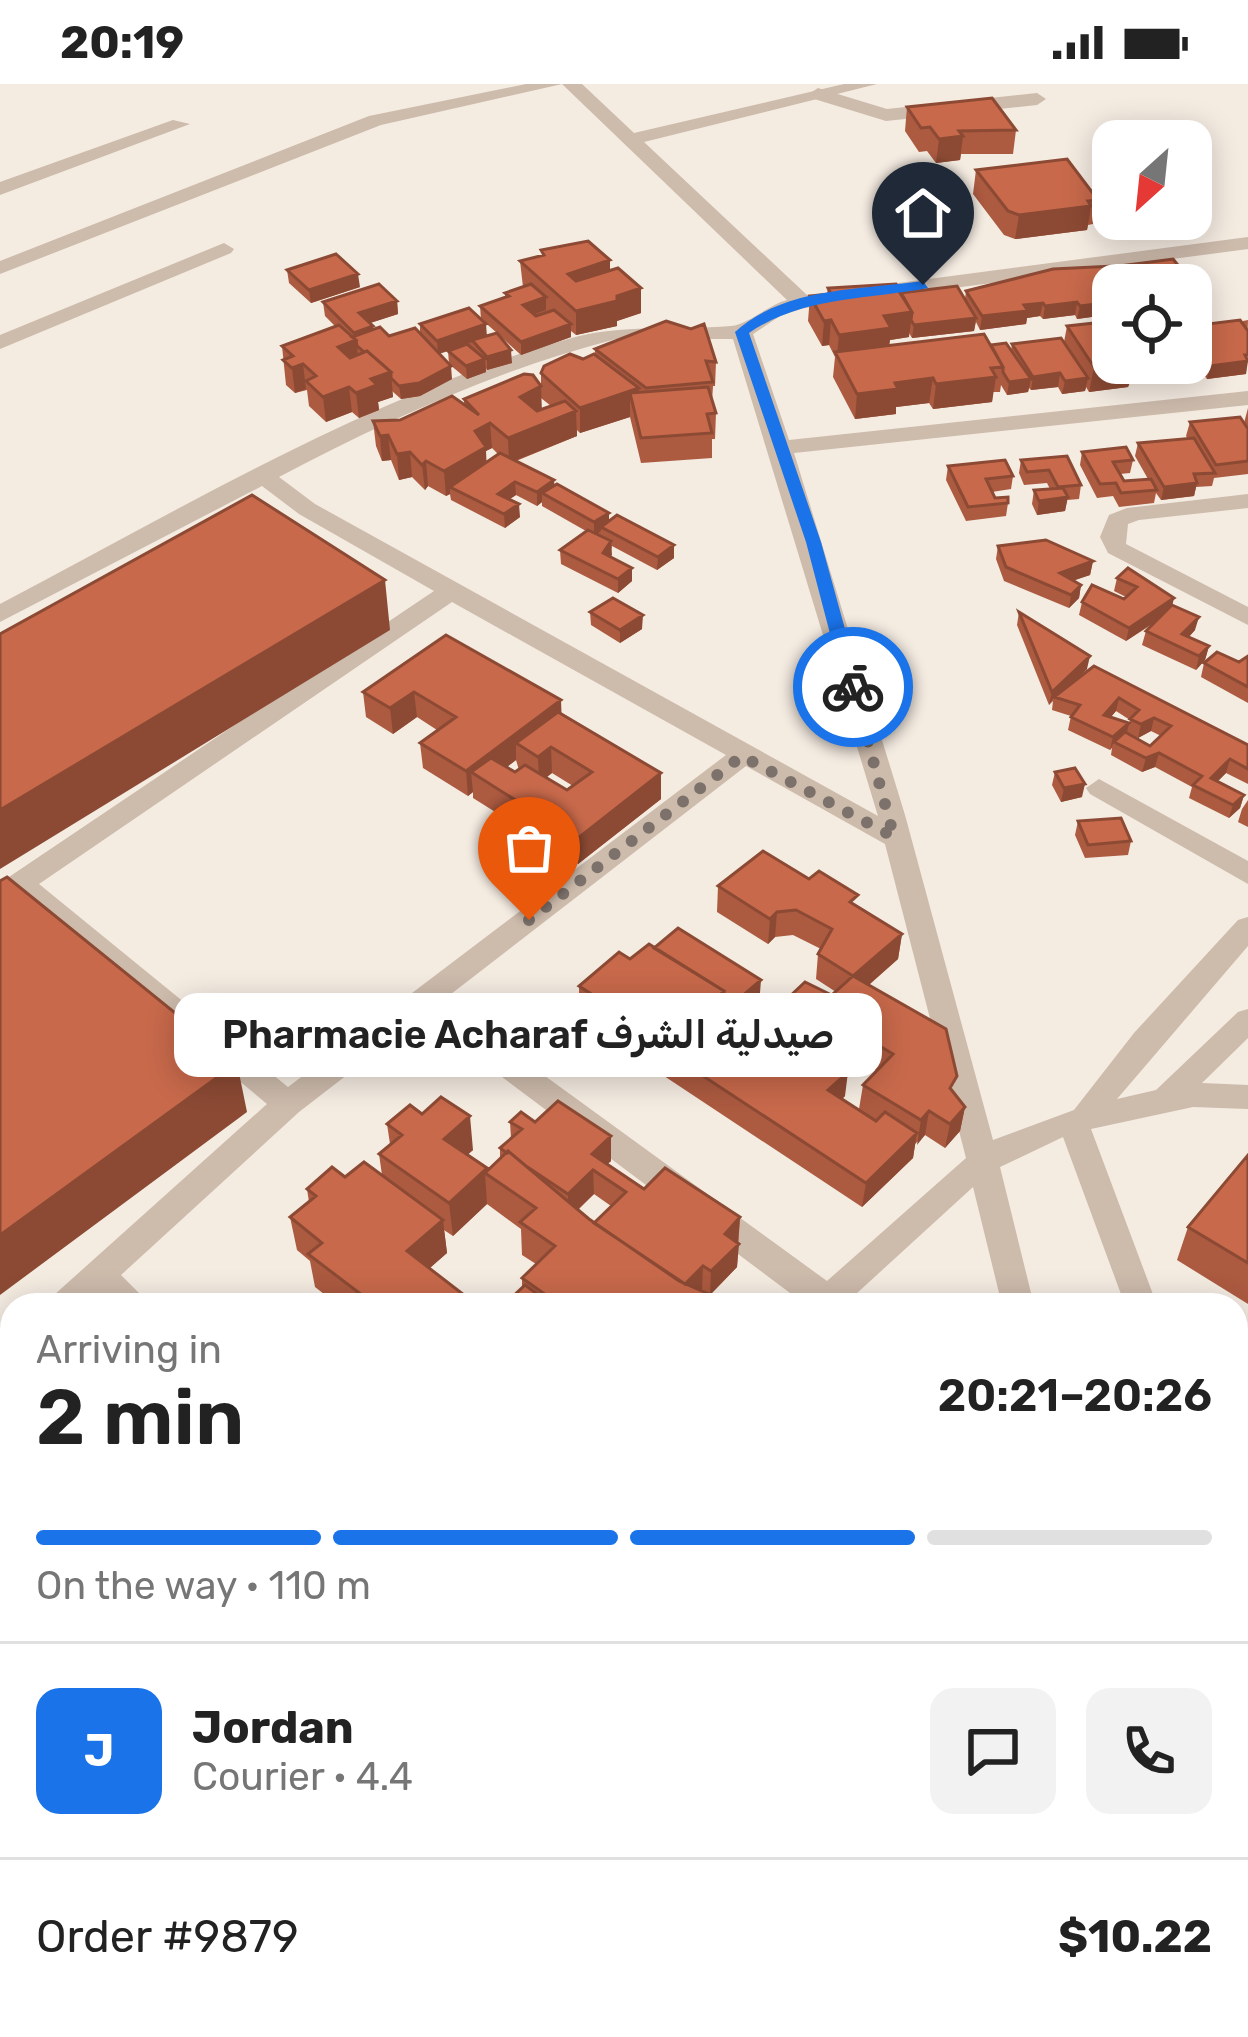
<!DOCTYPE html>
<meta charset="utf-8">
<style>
:root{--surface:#fff;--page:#f2f2f2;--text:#222;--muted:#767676;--line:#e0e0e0;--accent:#1a73e8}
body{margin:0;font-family:Rubik,"Noto Sans Arabic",sans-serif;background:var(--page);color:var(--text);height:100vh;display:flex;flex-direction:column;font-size:45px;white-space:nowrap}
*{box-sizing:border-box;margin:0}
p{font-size:39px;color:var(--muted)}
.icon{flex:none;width:66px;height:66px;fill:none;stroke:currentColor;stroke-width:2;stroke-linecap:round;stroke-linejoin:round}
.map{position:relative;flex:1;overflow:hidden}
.drawer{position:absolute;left:0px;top:1209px;width:1248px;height:744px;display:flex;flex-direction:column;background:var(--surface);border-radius:36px 36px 0 0;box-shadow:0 6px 30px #0003}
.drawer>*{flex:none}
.needle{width:78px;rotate:207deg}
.tools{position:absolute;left:1092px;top:36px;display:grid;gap:24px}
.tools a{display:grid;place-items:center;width:120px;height:120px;border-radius:24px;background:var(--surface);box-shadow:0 6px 30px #0003;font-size:60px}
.pin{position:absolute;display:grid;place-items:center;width:102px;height:102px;color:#fff;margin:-123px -51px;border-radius:50% 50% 50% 0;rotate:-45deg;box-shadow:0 0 12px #0007}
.pin .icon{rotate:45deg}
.courier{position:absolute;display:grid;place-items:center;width:120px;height:120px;margin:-60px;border:9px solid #1a73e8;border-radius:50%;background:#fff;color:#222;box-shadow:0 3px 15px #0007}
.bubble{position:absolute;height:84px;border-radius:24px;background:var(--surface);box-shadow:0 6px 30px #0003;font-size:39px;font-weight:600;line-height:84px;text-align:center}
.headline em{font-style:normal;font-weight:600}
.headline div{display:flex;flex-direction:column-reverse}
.headline{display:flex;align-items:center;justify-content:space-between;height:204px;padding:0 36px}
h1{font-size:78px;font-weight:600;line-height:90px}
.bar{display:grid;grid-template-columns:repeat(4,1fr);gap:18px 12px;align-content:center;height:144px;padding:0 36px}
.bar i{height:15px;border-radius:9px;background:var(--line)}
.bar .selected{background:var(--accent)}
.bar p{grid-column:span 4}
.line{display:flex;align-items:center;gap:30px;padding:0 36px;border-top:3px solid var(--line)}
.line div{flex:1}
.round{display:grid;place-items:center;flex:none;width:126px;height:126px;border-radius:24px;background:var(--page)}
.status{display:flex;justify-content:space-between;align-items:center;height:84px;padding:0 60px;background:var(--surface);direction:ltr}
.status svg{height:33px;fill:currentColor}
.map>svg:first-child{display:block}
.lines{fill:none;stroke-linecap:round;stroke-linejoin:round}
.lane{fill:#cdbbac;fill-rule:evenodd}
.street{fill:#cdbbac;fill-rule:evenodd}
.wall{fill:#ac5a40;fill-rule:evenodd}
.shaded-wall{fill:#8c4a34}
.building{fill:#c8694b;stroke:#8c4a34;stroke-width:3}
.route{fill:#1a73e8}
.done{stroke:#7c716b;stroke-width:12;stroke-dasharray:0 21.6}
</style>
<div class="status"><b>20:19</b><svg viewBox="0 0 49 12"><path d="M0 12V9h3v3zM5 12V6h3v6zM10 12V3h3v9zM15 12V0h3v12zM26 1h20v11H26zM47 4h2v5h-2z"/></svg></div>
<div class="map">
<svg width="1248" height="1953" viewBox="0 0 1248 1953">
<rect width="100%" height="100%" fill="#f4ebe1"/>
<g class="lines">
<path class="lane" d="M818,4L887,25L1037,9L1046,15L1037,21L886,37L811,14L809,10Z
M173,36L190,40L0,111V98Z"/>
<path class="street" d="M526,0H582L634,49L844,0H877L644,58L807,211L1248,153V165L804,224L780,232L753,250L789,356L1248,307V321L794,369L905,731L993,1056L1074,1026L1134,949L1238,836L1248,833V862L1117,1015L1156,1006L1238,928L1248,925V954L1202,999L1248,1001V1025L1193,1023L1091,1045L1157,1221H1125L1063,1053L1000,1083L1034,1221H1002L973,1103L844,1221H806L422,933L299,1028L121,1191L151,1221H111L99,1211L88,1221H50L54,1211L267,1020L19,814L0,823V799L434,507L299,430L262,402L0,538V520C181,425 371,311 568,255C623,239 675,247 731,242C749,240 768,221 787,216L562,0L381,41L0,190V177L369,32ZM616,255H733L878,732L315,420L279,393C385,337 499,285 616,255ZM452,518L726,671L288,1003L39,800ZM746,682L885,760L966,1074L827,1197L442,917Z
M224,159L234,165L231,169L0,265V251Z
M1248,410V424L1139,436L1128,440L1126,460L1248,523V541L1108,469L1100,453L1109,431L1127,424Z
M1099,695L1248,777V800L1090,710L1086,704Z
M12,1253V1287L0,1291V1257Z
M1236,1388L1248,1393V1430L1236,1425Z
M1236,1452L1248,1456V1524L1236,1519Z
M79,1941H127L122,1953H74Z
M985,1941H1037L1042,1953H990Z
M1169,1941H1211L1214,1953H1172Z"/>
</g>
<path class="wall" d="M907,23L1016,46L1013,70H961L960,76L936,79L927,67L919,68L905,47Z
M976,86L1098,116L1093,140L1088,141L1087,146L1015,155L1004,151L973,110Z
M541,166L610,176V187L641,229L617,237V242L576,251L571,247V253L521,271L498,250L512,279L487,286L486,284V288L467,295L449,280L448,267L439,270L452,295L420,312L401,315L392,307L393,313L378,318L379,326L359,334L352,328L326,338L309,322L307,306L295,309L286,301L282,262L335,242L325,232L323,218L397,217L398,230L370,239L374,245L389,252L420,250V240L487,252L497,249L481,235L480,222L505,214V209L523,203L520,177L542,171Z
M1173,175L1197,205L1194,218H1191V201H1113V230L1077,235L1075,231L1043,235L1040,232L1027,234L1026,240L980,246L976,238L974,247L912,254L909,249V253L890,256L889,261L984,250L991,261L1006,259L1011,267L1012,260L1061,254L1064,258L1067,242L1113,237V279H1191V242L1240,236L1243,240V237L1248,236L1246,290L1207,295L1200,286L1198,294L1170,297L1166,292L1150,294L1147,290L1146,296L1130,298L1128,303L1089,308L1086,303L1085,307L1062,310L1058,303L1031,306L1029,304L1028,308L1007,311L1001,301L1000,308H993L992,318L933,325L929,319L896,323V330L855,335L833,293L835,273L829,261L822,262L808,237L810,212L827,210L828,204L896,200L900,209L957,202L965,215L966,207L1053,185L1114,182L1119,188L1120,182Z
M287,186L360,203L311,219L289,199Z
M595,265L716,278L715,302H713L712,318L716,329L715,355H712V374L641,379L630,333L580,349L577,346V352L516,377L554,401L609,429V437L674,461V474L657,486L612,462L610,472L632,497L618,509L561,480L560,466L586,447L542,422V418L537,422L516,411L510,415L520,433L505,444L451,416L450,410L446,412L428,402L425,406L412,393L399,396L391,376L382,377L376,362L373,337L400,336L464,321V315L542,326L551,322L541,314V289L595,270ZM492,364L498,370L486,378V367Z
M1248,324V390L1214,394L1212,402L1196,403L1194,412L1161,416L1156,409L1154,419L1119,423L1113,412L1097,414L1080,381L1082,368L1133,376L1130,389L1120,390L1124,397L1148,395L1135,372L1138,359L1188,355L1186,352L1190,338L1244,339Z
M1067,372L1081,401L1079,415L1067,416L1065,427L1037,431L1032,420L1034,406L1050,405L1047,399L1024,401L1019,389L1021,376Z
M948,382L1013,392L1011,405L992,408L995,414L1008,419L1006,432L966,437L946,396Z
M998,462L1093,477L1090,491L1074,496L1081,501L1079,514L1069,524L1004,497L996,475Z
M1117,494L1172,521L1195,546L1189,553L1209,562L1205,576L1196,586L1142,561L1146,547L1157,537L1126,557L1079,531L1082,518L1124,515L1126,513L1114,507Z
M590,528L642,545L620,559L591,541Z
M1019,528L1087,585L1072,600L1094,582L1248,661V700L1226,689L1218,697L1244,711L1240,724L1229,734L1189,714L1192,703L1155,683L1142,688L1111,671L1112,664L1110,666L1068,646L1071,632L1052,626L1053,617L1049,621L1017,541ZM1116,627L1130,636L1129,639L1111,633ZM1151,647L1161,652L1150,662L1127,649L1138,654Z
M446,551L561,616V630L661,715L578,780L473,714V708L468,712L423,684L420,659L437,646L417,633L393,650L366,633L363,608ZM516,676L519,686L515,688L507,683ZM552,689L573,702L567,706L546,694Z
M1248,572V619L1201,593L1204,579L1239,578Z
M1055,688L1082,713L1061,718L1052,701Z
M1248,716V743L1238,738L1242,725Z
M1078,737L1131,757L1128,771L1085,774L1075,751Z
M718,802L856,822L902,850L898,875L869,901L965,1023L960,1047L945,1064L925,1051L915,1060L913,1074L862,1123L652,984L653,959L661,952L639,938L621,954L579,927V902L654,864L760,909L732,933L723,927V932L713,941L735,956L734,970L763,989L787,968L767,956L769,932L833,912L836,908L816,895L818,870L821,865L793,851L775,853L768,860L717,828ZM850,971L876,987L863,1001L859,1025L876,1037L842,1015L845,1012L839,982Z
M510,1038H535L611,1052V1077L607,1080L644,1105L740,1133L737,1183L710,1211L729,1219V1221H504L522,1204V1194L536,1180L522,1171L521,1145L487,1120L453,1152L444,1146L447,1169L429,1184L477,1221H338L315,1203L310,1177L297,1166L290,1133L309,1118L307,1105L345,1093L382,1091L379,1070L390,1060L387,1040L473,1066L467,1071L487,1087L500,1075V1064L511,1054ZM594,1110L611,1122L594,1139L578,1126Z
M1248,1071V1220L1177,1176L1188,1143Z
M12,1364V1550L0,1559L12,1507L0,1494V1374Z
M12,1624V1705L0,1692V1634Z"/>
<path class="shaded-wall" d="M963,52L960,76L936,79L939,55Z
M1091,122L1087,146L1015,155L1019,131Z
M610,176V201L569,214L568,190Z
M358,190L360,203L311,219L309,206Z
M641,204V229L617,237V242L576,251V227Z
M1197,205L1194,218H1191V206Z
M546,213V226L524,234L523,221Z
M397,217L398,230L361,242L359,229Z
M1077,218L1075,231L1043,235L1045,222Z
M1113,218V230L1077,235L1080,222Z
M1043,219L1040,232L1027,234L1026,240L980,246L982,232L1024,221Z
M912,228L909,253L890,256L888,269L837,271L839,251L884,232Z
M976,234L974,247L912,254L914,241Z
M831,236L829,261L822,262L824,237Z
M486,240L487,253L438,270L437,257Z
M571,240V253L521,271V258Z
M373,242L375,255L357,261L359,281L338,263L355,257L354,249Z
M511,266L512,279L487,286V273Z
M485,275L486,288L467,295L466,282Z
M1248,277L1246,290L1207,295L1210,282Z
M1129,279H1150L1146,296L1130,298L1128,303L1089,308L1094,283Z
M1169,279L1166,292L1150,294L1153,281Z
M303,280L306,305L295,309L292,284Z
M1202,280L1198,294L1170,297L1173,284Z
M451,282L452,295L420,312L401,315L399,302Z
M391,288L393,313L378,318L379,326L359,334L356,309L371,295Z
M1060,289L1058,303L1031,306L1033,293Z
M996,293L992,318L933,325L936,300Z
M933,294L929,319L896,323V330L855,335L857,310L895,299Z
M1088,294L1085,307L1062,310L1065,297Z
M1031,295L1028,308L1007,311L1009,298Z
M541,302L542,328L521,338L520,313Z
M349,303L352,328L326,338L323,313Z
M639,304V329L630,309V333L580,349V324Z
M576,327L577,352L509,379L508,354Z
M490,339L492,364L486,367L487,388L450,403V410L446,412L444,387L475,347Z
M388,351L391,376L382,377L380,352Z
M410,368L412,393L399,396L397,370Z
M426,377L428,402L425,406L422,381Z
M554,396L555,409H542V418L537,422V408Z
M515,398L516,411L498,423V410Z
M1197,399L1194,412L1161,416L1164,403Z
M1068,413L1065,427L1037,431L1039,417Z
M519,420L520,433L505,444L504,430Z
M609,429V442L601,443V447L594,452V438Z
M611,457L612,471L603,482V469Z
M674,461V474L657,486L658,473Z
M1093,477L1090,491L1058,502L1060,489Z
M632,484V497L618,509V495Z
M385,496L390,546L0,785V726Z
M1081,501L1079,514L1069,524L1071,511Z
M1174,514L1171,527L1126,557L1129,544Z
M643,531L642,545L620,559V546Z
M1199,533L1195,546L1179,563L1182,550Z
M1209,562L1205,576L1196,586L1199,572Z
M1090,572L1087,585L1057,614L1054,613L1049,621L1052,608Z
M414,608L417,633L393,650L390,624Z
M1119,614L1116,627L1101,644L1104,631Z
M561,616L562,642L516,659V676L487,698L471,688L473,708L468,712L466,687Z
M1154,634L1151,647L1138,654L1141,640Z
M1129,639L1126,653L1114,658L1110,666L1113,653Z
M551,663L552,689L539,698L538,673Z
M1159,669L1155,683L1142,688L1146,674Z
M1230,675L1226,689L1208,707L1211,694Z
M661,689V715L578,780L577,755Z
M1085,700L1082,713L1061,718L1064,704Z
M1244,711L1240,724L1229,734L1233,721Z
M777,828L775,853L768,860L770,835Z
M902,850L898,875L850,917L853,892Z
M761,896L760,909L732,933L733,920Z
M724,907L723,932L696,956L697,931Z
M639,913V938L621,954V929Z
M853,946L850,971L827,993L830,968Z
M237,979L247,1028L0,1211V1151Z
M848,988L845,1012L825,1031L828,1006Z
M965,1023L960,1047L945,1064L950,1040Z
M929,1027L925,1051L917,1061L921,1036Z
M470,1032L473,1066L447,1089L444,1055Z
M917,1049L913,1074L862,1123L866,1099Z
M611,1052V1077L598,1089L593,1086L594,1110L568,1134V1110L592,1070Z
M487,1084L485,1089L487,1120L453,1152L449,1119Z
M740,1133L738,1157L723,1173L725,1150Z
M443,1136L447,1169L412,1200L407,1167Z
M739,1160L737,1183L710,1211L711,1187Z
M703,1182L702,1205L686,1221L679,1206Z
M12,1522V1550L0,1559V1531Z
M12,1879V1909L1,1922L0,1893Z"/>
<path class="building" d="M992,14L1016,46L959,47L963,52L939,55L930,43L921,44L907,23Z
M1067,75L1098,116L1088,117L1091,122L1019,131L1008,127L976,86Z
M588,157L610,176L568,190L576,197L618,184L641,204L617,212V217L576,227L520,177L544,171L541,166Z
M336,170L358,190L309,206L287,186Z
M1173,175L1197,205L1191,206V201H1134L1120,182Z
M1114,182L1128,201H1113V218L1080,222L1077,218L1045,222L1043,219L1024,221L1028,227L982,232L966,207L1053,185Z
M379,200L397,217L359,229L373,242L354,249L323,218Z
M531,200L546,213L523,221L536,232L554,226L571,240L521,258L480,222L509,212L505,209Z
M896,200L912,228L884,232L891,244L839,251L831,236L824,237L810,212L831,210L828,204Z
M957,202L976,234L914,241L911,236L912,228L900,209Z
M469,224L486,240L437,257L420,240Z
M1240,236L1248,247V271H1245L1248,277L1210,282L1191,256V242Z
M666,237L691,245L704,240L716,278L706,277L713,298L646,304L595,265Z
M1113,237V279H1129L1094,283L1067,242Z
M339,241L356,256L338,263L350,274L367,267L391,288L371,295L377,301L356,309L349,303L323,313L306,297L316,292L303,280L292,284L283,276L293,272L282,262Z
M380,243L389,252L415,244L451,282L419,299L399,302L391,294V288L367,267L364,268L357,262L356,256L352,253Z
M497,249L511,266L487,273L472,256Z
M984,250L1003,283L991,284L996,293L936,300L933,294L895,299L898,305L857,310L835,268Z
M1061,254L1088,294L1065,297L1060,289L1033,293L1012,260Z
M1006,259L1031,295L1009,298L1003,288V283L991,261Z
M467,260L485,275L466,282L448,267Z
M1191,267L1202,280L1173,284L1170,279H1191Z
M570,270L583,275L594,270L639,304L580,324L541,289L544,282Z
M524,290L533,291L541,302L520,313L537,327L565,317L576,327L508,354L490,339L475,347L486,363L444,387L426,377L422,381L410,368L397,370L388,351L380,352L373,337L400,336L452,312L479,331L464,315Z
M708,303L716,329L707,330L712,349L641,354L630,309Z
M1240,333L1248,345V377L1216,381L1190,338Z
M1194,354L1215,389L1194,390L1197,399L1164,403L1138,359Z
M1126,363L1133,376L1113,378L1124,397L1151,395L1157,406L1121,409L1116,399L1100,400L1082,368Z
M500,369L554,396L537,408L515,398L498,410L519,420L504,430L450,403Z
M1067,372L1081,401L1058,403L1049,386L1027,388L1021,376Z
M1005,376L1013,392L986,395L995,414L1008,413V419L968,423L948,382Z
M557,400L609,429L594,438L542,409Z
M1063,404L1068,413L1039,417L1034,406Z
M252,411L385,496L0,726V550Z
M617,431L674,461L658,473L601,443Z
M588,446L611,457L603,469L632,484L618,495L560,466Z
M1046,456L1093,477L1060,489L1081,501L1071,511L1006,483L998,462Z
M1128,484L1174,514L1129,544L1082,518L1092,501L1124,515L1137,503L1117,494Z
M613,514L643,531L620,546L590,528Z
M1172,521L1199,533L1182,550L1209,562L1199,572L1146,547Z
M1019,528L1090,572L1052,608Z
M446,551L561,616L466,687L420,659L456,633L414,608L390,624L363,608Z
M1217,568L1239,578L1248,572V603L1204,579Z
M1094,582L1248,661V685L1230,675L1211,694L1244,711L1233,721L1193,701L1202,692L1159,669L1146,674L1114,658L1125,648L1150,662L1171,642L1154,634L1141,640L1130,635L1139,626L1119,614L1104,631L1129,639L1113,653L1071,633L1080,621L1054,613Z
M558,628L661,689L577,755L471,688L491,674L515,688L525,681L567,706L592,688L551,663L538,673L516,659Z
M1075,684L1085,700L1064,704L1055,688Z
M1121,734L1131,757L1088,761L1078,737Z
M763,767L809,795L819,787L858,811L850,818L902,850L853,892L818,870L832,845L796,826L777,828L770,835L718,802Z
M7,793L237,979L0,1151V797Z
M678,844L761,896L733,920L724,914V907L654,864Z
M649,860L724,907L697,931L735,956L726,965L763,989L800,957L848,988L828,1006L876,1037L885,1028L917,1049L866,1099L653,959L677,938L639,913L621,929L579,902L619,868L630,875Z
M853,892L946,945L957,992L950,1004L965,1023L950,1040L929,1027L921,1036L863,1001L893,970L853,946L830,968L769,932L805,898L864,927L833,910Z
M441,1013L470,1032L444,1055L487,1084L449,1119L379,1070L402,1051L387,1040L410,1021L422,1030Z
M558,1017L611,1052L592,1070L644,1105L665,1084L740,1133L725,1150L739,1160L711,1187L703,1182L685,1200L594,1139L626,1108L593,1086L568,1110L526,1082L508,1067L507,1069L500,1064L522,1045L510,1038L521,1028L535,1038Z
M508,1067L589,1135L679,1197L729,1219L727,1221H560L522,1194L555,1162L520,1138L536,1124L485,1089Z
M1248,1071V1179L1188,1143Z
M364,1078L443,1136L407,1167L477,1221H396L384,1212L375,1221L308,1170L322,1159L290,1133L316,1112L307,1105L332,1083L345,1093Z
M525,1201L552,1221H504Z
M12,1364V1497L0,1484V1374Z
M0,1498L12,1507V1522L0,1531Z
M12,1624V1697L0,1684V1634Z
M0,1707L12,1720V1879L0,1893Z
M302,1941H901L915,1953H291Z"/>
<path class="route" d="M923,197L928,204C866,216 803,212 749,249L821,458L861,603L853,608L844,603L806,458L735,248C784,203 860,206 923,197Z"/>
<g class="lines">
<path class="done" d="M529,836L742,672L894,753L853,603"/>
</g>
</svg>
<div class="tools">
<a><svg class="needle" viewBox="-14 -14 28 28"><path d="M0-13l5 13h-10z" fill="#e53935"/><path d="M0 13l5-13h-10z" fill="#767676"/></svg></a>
<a><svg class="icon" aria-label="locate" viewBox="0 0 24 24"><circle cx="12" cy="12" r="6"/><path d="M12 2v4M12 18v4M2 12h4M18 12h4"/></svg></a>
</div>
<div class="pin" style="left:529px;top:836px;background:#ea580c"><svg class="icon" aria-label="bag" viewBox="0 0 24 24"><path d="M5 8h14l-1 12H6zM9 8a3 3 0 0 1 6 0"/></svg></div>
<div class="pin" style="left:923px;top:201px;background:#1f2937"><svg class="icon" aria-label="home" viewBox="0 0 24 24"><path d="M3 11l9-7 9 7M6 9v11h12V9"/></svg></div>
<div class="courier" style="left:853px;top:603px"><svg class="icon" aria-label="bike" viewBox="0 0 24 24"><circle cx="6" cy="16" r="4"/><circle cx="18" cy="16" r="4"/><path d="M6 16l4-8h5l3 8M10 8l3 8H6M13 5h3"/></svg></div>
<div class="bubble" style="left:174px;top:909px;width:708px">Pharmacie Acharaf صيدلية الشرف</div>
<section class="drawer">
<div class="headline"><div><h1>2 min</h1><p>Arriving in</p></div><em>20:21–20:26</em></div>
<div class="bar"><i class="selected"></i><i class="selected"></i><i class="selected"></i><i></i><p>On the way · 110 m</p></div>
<div class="line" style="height:216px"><b class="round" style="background:var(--accent);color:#fff">J</b><div><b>Jordan</b><p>Courier · 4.4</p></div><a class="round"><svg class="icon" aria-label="chat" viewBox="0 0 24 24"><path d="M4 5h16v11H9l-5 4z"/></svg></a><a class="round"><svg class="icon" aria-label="phone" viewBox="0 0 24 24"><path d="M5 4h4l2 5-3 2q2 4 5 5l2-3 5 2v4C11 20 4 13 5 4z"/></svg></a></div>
<div class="line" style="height:156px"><div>Order #9879</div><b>$10.22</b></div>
</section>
</div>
